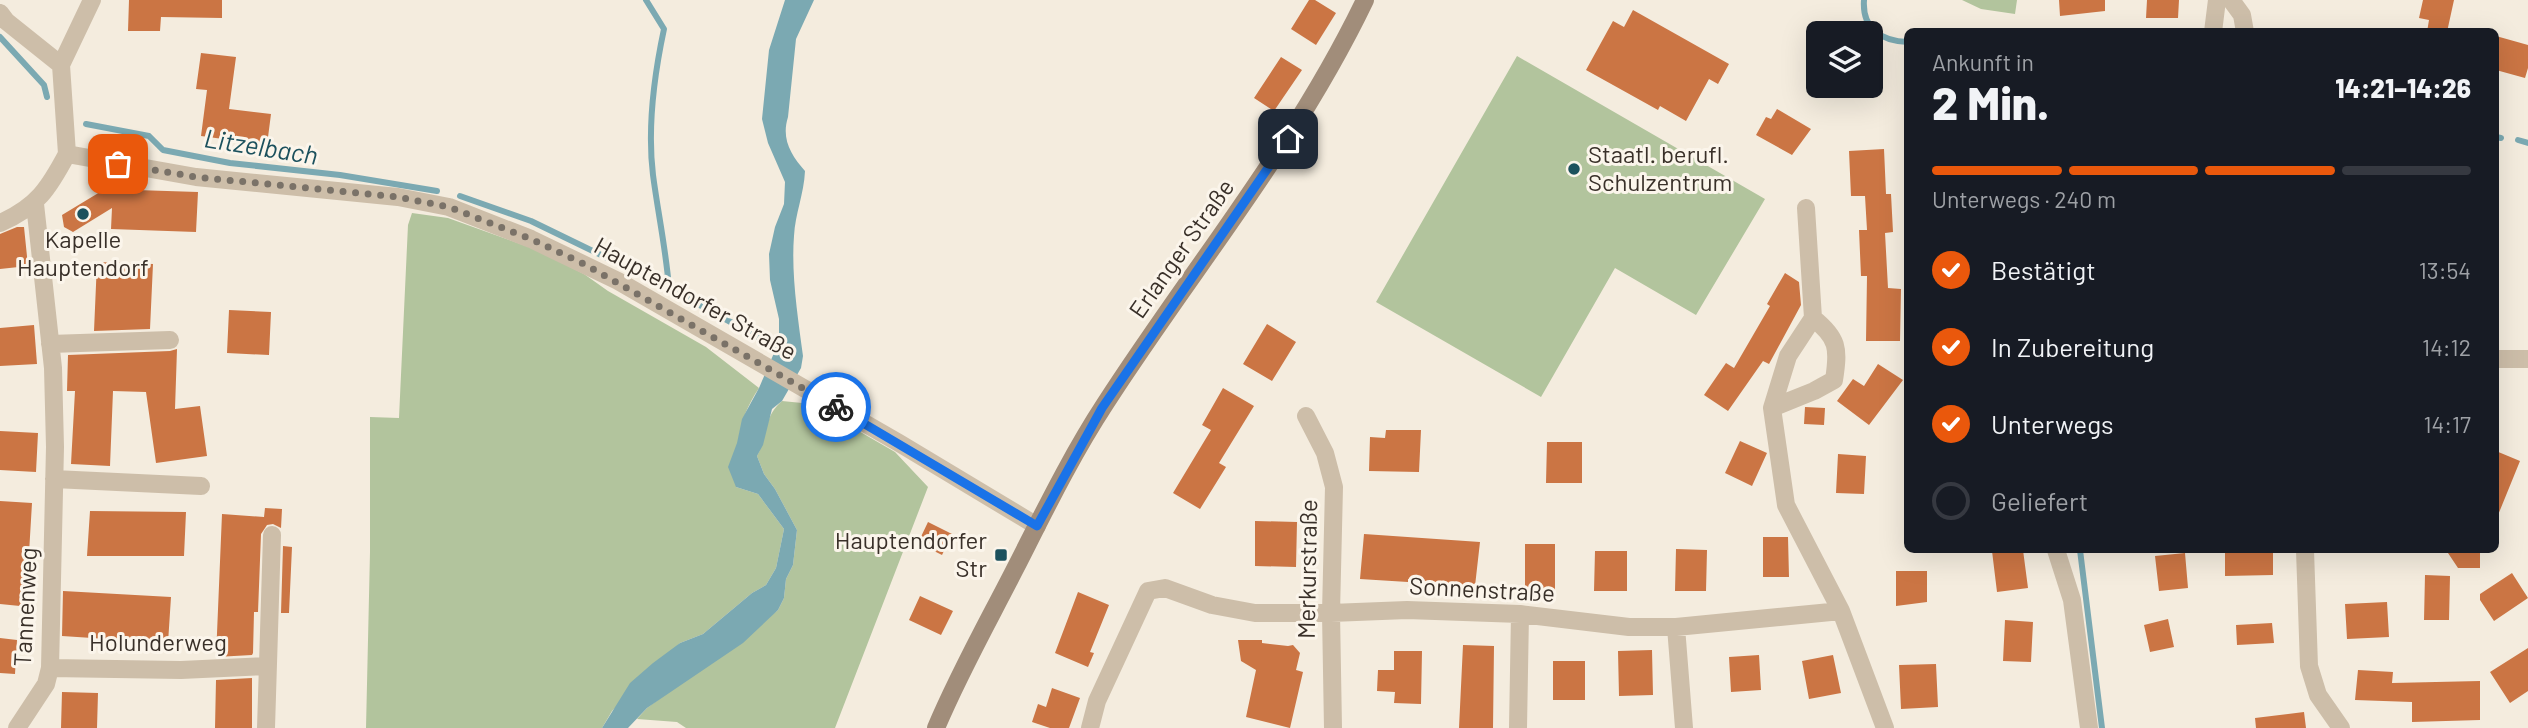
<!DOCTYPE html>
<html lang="de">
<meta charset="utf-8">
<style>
:root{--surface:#171b24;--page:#242831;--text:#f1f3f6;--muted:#9ea1a6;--line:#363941;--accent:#ea580c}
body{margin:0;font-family:Barlow,sans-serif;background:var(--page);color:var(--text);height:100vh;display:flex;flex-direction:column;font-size:26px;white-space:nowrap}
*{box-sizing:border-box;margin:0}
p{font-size:23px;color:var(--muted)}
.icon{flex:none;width:38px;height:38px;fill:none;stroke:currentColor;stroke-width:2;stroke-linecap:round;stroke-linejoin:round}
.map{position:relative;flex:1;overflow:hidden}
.panel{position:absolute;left:1904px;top:28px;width:595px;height:525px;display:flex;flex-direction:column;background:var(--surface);border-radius:10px;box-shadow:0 7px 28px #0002}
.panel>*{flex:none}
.tools{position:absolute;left:1806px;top:21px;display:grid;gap:14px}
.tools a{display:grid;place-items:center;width:77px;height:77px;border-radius:10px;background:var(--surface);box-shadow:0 7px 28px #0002;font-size:35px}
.pin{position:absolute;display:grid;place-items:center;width:60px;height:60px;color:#fff;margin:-30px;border-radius:14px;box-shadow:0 4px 10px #0006}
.courier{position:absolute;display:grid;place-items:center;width:70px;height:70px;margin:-35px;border:5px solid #1a73e8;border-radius:50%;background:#fff;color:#222;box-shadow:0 2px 9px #0007}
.overview em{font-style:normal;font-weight:800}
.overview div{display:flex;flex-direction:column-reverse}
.overview{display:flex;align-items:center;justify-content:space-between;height:119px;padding:0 28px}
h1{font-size:46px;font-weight:800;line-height:52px}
.bar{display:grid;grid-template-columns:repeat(4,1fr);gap:10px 7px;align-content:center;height:84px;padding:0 28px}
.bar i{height:9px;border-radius:5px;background:var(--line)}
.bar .on{background:var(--accent)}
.bar p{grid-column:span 4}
ol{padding:0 28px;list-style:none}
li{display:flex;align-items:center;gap:21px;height:77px}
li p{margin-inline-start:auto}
li .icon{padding:7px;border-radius:50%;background:var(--accent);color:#fff;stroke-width:4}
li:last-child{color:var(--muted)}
li i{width:38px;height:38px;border:4px solid var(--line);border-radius:50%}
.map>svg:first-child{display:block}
.green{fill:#b2c49d}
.water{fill:#7ba9b2}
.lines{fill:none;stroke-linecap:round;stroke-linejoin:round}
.stream{stroke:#7ba9b2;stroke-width:6}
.building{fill:#cb7544}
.street{stroke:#cdbea9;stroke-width:18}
.secondary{stroke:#a18d7a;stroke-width:18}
.done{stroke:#7a7268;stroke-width:7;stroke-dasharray:0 12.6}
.route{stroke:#1a73e8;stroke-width:9}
.poi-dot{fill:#1c515d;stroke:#fbf5eb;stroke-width:2.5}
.labels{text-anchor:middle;stroke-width:6;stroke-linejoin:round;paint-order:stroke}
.poi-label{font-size:24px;fill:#393029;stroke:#fbf5eb;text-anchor:start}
.street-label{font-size:24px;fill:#393029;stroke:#fbf5eb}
.water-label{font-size:26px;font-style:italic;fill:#1c515d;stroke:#fbf5eb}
</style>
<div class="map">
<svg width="2528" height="728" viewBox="0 0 2528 728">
<rect width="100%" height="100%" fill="#f4ecde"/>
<path class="green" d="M1962,0H2017L2015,14L1981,9Z
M1517,56L1765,199L1696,315L1615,268L1541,397L1376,302Z
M412,213L448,218L537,250L584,274L608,291L706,347L759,388C736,422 737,448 736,487L758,494L784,529L776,568L766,585L752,593L703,634L680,643L612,711L602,728H366L370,552V417L399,418L408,225Z
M782,401L802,403L829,420L850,426L895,452L928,487L835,728H686L677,722L637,719L647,708L763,622L778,610L784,598L786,579L793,565L797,530L775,489L764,474L757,456C768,436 763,417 782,401Z"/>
<path class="water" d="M785,0H814L796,39L788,117C781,139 791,155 805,171C804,194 795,214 794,236C791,274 798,318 803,356L801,368L782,401L772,409L763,445L757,456L764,474L775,489L797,530L793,565L786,579L784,598L778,610L743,643L647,708L628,728H602L630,683L653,663L680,643L703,634L752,593L766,585L776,568L784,529L758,494L736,487L728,467L737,443L742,419L759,388L774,353L779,337V319L770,280L769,254L775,227L784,204L785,182L768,143L762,119L769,50Z"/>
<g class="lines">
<path class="stream" d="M646,0L664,29C654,76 647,126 653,175C658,213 666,250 669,288L783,351
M1864,0C1862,29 1881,41 1908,42
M0,37L44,85L47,97
M86,124L149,136L163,150L230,163L340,175L437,191
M2496,137L2501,138
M2518,140L2528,143
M460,196L531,221L669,288
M2080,550L2102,728"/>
</g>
<path class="building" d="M129,0H222V18L161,17L160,31H128Z
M1309,0H1315L1336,13L1316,45L1291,29Z
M2059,0H2105V11L2060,16Z
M2147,0H2179L2178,18H2146Z
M2423,0H2454L2447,32H2427L2429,20L2419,18Z
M1633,10L1729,64L1718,84L1709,79L1686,121L1660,106L1658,110L1586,70L1613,21L1624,27Z
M2496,36L2528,45V68L2525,78L2496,70Z
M201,53L236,57L229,109L271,114L267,145L201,136L207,90L196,89Z
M1281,57L1302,70L1274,111L1254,98Z
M1777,109L1811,129L1792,155L1756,135L1766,117L1771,119Z
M1884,149L1886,194H1891L1893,232L1885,233L1888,288L1901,289L1900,341H1866L1867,276H1861L1859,230H1867L1865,196H1851L1849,151Z
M105,189L198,192L196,232L111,229L112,208L73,232L64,227L62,215Z
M17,227H24L28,266L0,269V234Z
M97,262L153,264L150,329L94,331Z
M1785,273L1799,282L1801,305L1769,364L1763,361L1728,411L1704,395L1726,363L1734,368L1770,306L1767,304Z
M229,310L271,312L269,355L227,353Z
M1267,324L1296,342L1272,381L1243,364Z
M34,325L37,364L0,366V328Z
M177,349L175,409L200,406L207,456L156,463L146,392L113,391L110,466L71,464L75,391H67L68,355L170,351Z
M1878,364L1903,380L1869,425L1837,401L1853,379L1864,386Z
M1223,388L1254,406L1219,463L1226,467L1200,509L1173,493L1211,430L1202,425Z
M1805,407L1825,408L1824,425L1804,424Z
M1386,430H1421L1419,472L1369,471L1370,437L1385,438Z
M0,431L38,433L36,472L0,470Z
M1740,441L1767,453L1752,486L1725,473Z
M1547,442H1582V483H1546Z
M2496,451L2520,461L2496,520Z
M1838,454L1866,456L1864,494L1836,493Z
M0,501L32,503L28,570H33L30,607L0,604Z
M265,508L282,509L281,528L273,524L267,525L261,534L258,612H254L253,653L252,655L216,657L222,514L264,517Z
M90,511L186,512L184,556H87Z
M1255,521L1297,522L1296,567L1255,566Z
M928,522L952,534L942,555L918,543Z
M1364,534L1480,542L1475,586L1408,579V582L1360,579Z
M1763,537H1788L1789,577H1763Z
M1525,544H1555V591H1525Z
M283,546L292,547L289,613H281Z
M1676,549L1707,550L1706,591H1675Z
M2002,550H2023L2028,588L1997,592L1992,551Z
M2225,550H2273V575L2225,576Z
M2446,550H2480V568H2458Z
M1595,551H1627V591H1594Z
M2185,553L2188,588L2159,591L2155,556Z
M1896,571H1927V602L1896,606Z
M2512,573L2528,598L2494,621L2480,600V594Z
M2425,575L2450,576L2449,620H2424Z
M63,591L171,597L168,643L62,636Z
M1078,592L1109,605L1090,652L1094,653L1088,667L1055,653Z
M920,596L953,611L941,635L909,620Z
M2387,602L2389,637L2347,639L2345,604Z
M2168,619L2174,647L2150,652L2144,625Z
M2005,620L2033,622L2031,662L2003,661Z
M2272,623L2274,643L2237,645L2236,625Z
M0,638L17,640L15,674L0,673Z
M1238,640H1262V643L1288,646L1293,645L1300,653L1296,670L1303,672L1290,728L1246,717L1256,670L1241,661Z
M1463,645L1494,646L1493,728H1459Z
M2528,648V691L2510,703L2490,672Z
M1652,650L1653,695L1619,696L1618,651Z
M1394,651H1422L1421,704L1394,703L1395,692L1377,691L1378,670H1394Z
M1759,655L1761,690L1731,692L1729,657Z
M1833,655L1841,693L1809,699L1802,661Z
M1553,661H1585V700H1553Z
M1936,664L1938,707L1901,709L1899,665Z
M2358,670L2393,672L2392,683L2480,681V720L2412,722V702L2355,700Z
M252,678V728H215L216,680Z
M1052,688L1080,698L1069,728H1050L1032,722L1038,704L1046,707Z
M62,692L98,693L97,728H61Z
M2304,712L2306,728H2256L2255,718Z"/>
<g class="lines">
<path class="street" d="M2231,0L2242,15L2245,32
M0,13L6,21L61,65
M2213,32L2217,0
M67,154L196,177L398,197L449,207L531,239L618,281L899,443L1037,526
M67,154L61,65L92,0
M1806,208L1813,318L1788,356L1772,408L1786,505L1841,611
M0,223C37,207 49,188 67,154
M50,344L170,340
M2496,359H2528
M1772,408L1814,391L1834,380C1839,348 1838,338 1813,318
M1306,416L1325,453L1334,487L1331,613L1333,728
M54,479L201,486
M2056,550L2072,600L2089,728
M2305,550L2309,666L2318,695L2341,728
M1676,627L1684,728
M50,668L181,670L267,666
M17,728L46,684L50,668L55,447L53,368L35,204
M266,728L272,535
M1090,728L1097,701L1148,591L1165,588L1212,605L1255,613H1331L1407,610L1520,614L1629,627H1676L1841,611L1885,728
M1518,728L1520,614"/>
<path class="secondary" d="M936,728C959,673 989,620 1016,567C1044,512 1071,456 1105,404C1192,269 1295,146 1365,0"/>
</g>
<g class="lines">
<path class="done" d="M118,164L196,177L398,197L449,207L531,239L586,265L836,407"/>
<path class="route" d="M836,407L1037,526L1102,408L1288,139"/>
</g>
<g class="poi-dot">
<circle cx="1574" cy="169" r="7"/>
<circle cx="83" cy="214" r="7"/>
<rect x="994" y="548" width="14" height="14" rx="3.5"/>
</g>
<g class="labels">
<g class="poi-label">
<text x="1588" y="163">Staatl. berufl.<tspan x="1588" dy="28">Schulzentrum</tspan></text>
<text x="83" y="248" text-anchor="middle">Kapelle<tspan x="83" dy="28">Hauptendorf</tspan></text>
<text x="987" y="549" text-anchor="end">Hauptendorfer<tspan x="987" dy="28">Str</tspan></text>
</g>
<g class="street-label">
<text transform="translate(1182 249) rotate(-55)" y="8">Erlanger Straße</text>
<text transform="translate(695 299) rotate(29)" y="8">Hauptendorfer Straße</text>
<text transform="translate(1308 569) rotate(-89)" y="8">Merkurstraße</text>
<text transform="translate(1482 590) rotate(3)" y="8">Sonnenstraße</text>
<text transform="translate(26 607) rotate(-87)" y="8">Tannenweg</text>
<text x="158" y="651">Holunderweg</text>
</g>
<g class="water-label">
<text transform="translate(261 147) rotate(9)" y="9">Litzelbach</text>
</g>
</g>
</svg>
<div class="tools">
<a><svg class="icon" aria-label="layers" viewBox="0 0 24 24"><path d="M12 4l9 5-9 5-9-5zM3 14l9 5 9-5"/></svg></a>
</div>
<div class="pin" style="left:118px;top:164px;background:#ea580c"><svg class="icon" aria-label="bag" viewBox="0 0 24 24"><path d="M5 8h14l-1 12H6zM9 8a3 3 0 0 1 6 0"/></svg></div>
<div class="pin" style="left:1288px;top:139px;background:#1f2937"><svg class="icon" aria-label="home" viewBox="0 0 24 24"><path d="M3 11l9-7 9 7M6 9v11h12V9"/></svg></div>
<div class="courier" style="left:836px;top:407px"><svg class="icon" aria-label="bike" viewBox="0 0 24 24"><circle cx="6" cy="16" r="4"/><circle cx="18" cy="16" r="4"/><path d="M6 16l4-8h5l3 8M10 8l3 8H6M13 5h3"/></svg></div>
<section class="panel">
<div class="overview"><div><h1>2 Min.</h1><p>Ankunft in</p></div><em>14:21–14:26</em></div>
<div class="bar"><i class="on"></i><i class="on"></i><i class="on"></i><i></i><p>Unterwegs · 240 m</p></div>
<ol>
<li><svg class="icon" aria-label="check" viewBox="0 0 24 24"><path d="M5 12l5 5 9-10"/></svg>Bestätigt<p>13:54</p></li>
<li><svg class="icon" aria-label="check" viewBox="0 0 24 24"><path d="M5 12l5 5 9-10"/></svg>In Zubereitung<p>14:12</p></li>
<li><svg class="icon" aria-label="check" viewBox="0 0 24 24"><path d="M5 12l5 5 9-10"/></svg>Unterwegs<p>14:17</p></li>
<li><i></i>Geliefert</li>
</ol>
</section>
</div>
